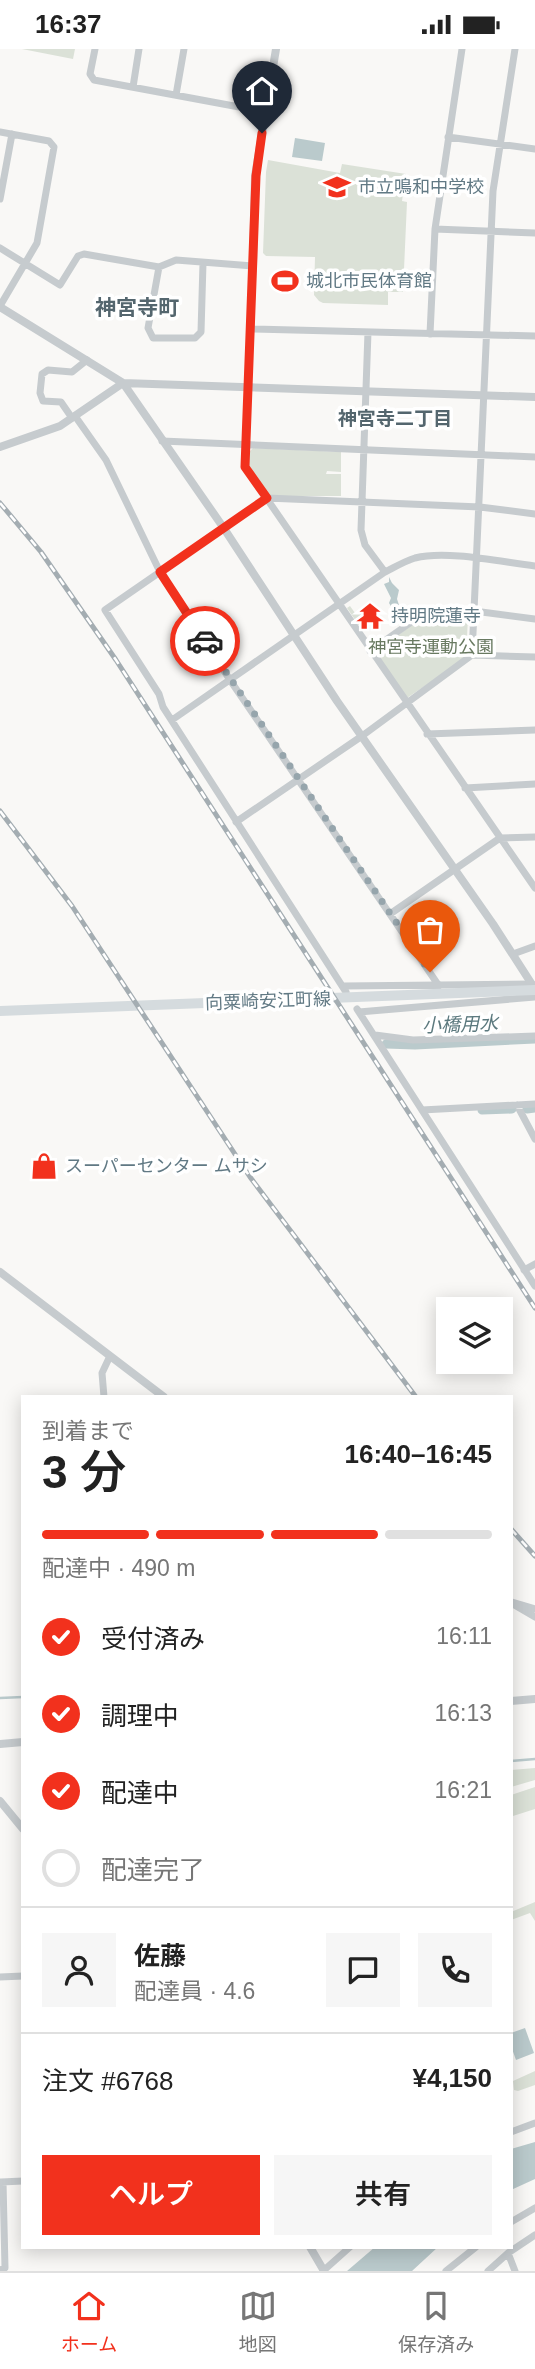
<!DOCTYPE html>
<html lang="ja">
<meta charset="utf-8">
<style>
:root{--surface:#fff;--page:#f6f6f6;--text:#222;--muted:#767676;--line:#e0e0e0;--accent:#f2311d}
body{margin:0;font-family:Arial,"Noto Sans JP",sans-serif;background:var(--page);color:var(--text);height:100vh;display:flex;flex-direction:column;font-size:26px;white-space:nowrap}
*{box-sizing:border-box;margin:0}
p{font-size:23px;color:var(--muted)}
.icon{flex:none;width:38px;height:38px;fill:none;stroke:currentColor;stroke-width:2;stroke-linecap:round;stroke-linejoin:round}
.map{position:relative;flex:1;overflow:hidden}
.side{position:absolute;left:21px;top:1346px;width:492px;height:854px;display:flex;flex-direction:column;background:var(--surface);border-radius:0px;box-shadow:0 4px 18px #0003}
.side>*{flex:none}
.fabs{position:absolute;left:436px;top:1248px;display:grid;gap:14px}
.fabs a{display:grid;place-items:center;width:77px;height:77px;border-radius:0px;background:var(--surface);box-shadow:0 4px 18px #0003;font-size:35px}
.pin{position:absolute;display:grid;place-items:center;width:60px;height:60px;color:#fff;margin:-72px -30px;border-radius:50% 50% 50% 0;rotate:-45deg;box-shadow:0 0 7px #0007}
.pin .icon{rotate:45deg}
.courier{position:absolute;display:grid;place-items:center;width:70px;height:70px;margin:-35px;border:5px solid #f2311d;border-radius:50%;background:#fff;color:#222;box-shadow:0 2px 9px #0007}
.headline em{font-style:normal;font-weight:600}
.headline div{display:flex;flex-direction:column-reverse}
.headline{display:flex;align-items:center;justify-content:space-between;height:119px;padding:0 21px}
h1{font-size:46px;font-weight:600;line-height:52px}
.bar{display:grid;grid-template-columns:repeat(4,1fr);gap:10px 7px;align-content:center;height:84px;padding:0 21px}
.bar i{height:9px;border-radius:5px;background:var(--line)}
.bar .on{background:var(--accent)}
.bar p{grid-column:span 4}
.line{display:flex;align-items:center;gap:18px;padding:0 21px;border-top:2px solid var(--line)}
.line div{flex:1}
.round{display:grid;place-items:center;flex:none;width:74px;height:74px;border-radius:0px;background:var(--page)}
ol{padding:0 21px;list-style:none}
li{display:flex;align-items:center;gap:21px;height:77px}
li p{margin-inline-start:auto}
li .icon{padding:7px;border-radius:50%;background:var(--accent);color:#fff;stroke-width:4}
li:last-child{color:var(--muted)}
li i{width:38px;height:38px;border:4px solid var(--line);border-radius:50%}
.action{display:flex;gap:14px;margin-top:auto;padding:14px 21px}
.action a{flex:1;height:80px;border-radius:0px;background:var(--accent);color:#fff;font-size:28px;font-weight:600;line-height:80px;text-align:center}
.action a+a{background:var(--page);color:var(--text)}
.status{display:flex;justify-content:space-between;align-items:center;height:49px;padding:0 35px;background:var(--surface);direction:ltr}
.status svg{height:19px;fill:currentColor}
.menu{display:flex;justify-content:space-around;align-items:center;height:98px;border-top:2px solid var(--line);background:var(--surface);font-size:19px;color:var(--muted)}
.menu a{display:grid;justify-items:center;gap:4px}
.menu .on{color:var(--accent)}
.map>svg:first-child{display:block}
.green{fill:#dbe1d7}
.water{fill:#bacacc}
.lines{fill:none;stroke-linecap:round;stroke-linejoin:round}
.stream{stroke:#bacacc;stroke-width:2.5}
.canal{stroke:#bacacc;stroke-width:9}
.minor{stroke:#c6cbce;stroke-width:7}
.tertiary{stroke:#c6cbce;stroke-width:8}
.secondary{stroke:#d5dbde;stroke-width:10}
.rail-casing{stroke:#a4adb2;stroke-width:5}
.rail{stroke:#fff;stroke-width:2.5;stroke-dasharray:8;stroke-linecap:butt}
.done{stroke:#96a5ac;stroke-width:7;stroke-dasharray:0 12.6}
.route{stroke:#f2311d;stroke-width:9}
.labels{text-anchor:middle;stroke-width:7;stroke-linejoin:round;paint-order:stroke}
.poi-label{font-size:18px;fill:#617984;stroke:#fff;text-anchor:start}
.park-label{font-size:18px;fill:#697a61;stroke:#fff}
.street-label{font-size:18px;fill:#617984;stroke:#fff}
.neighbourhood-label{font-size:19px;font-weight:bold;fill:#54666e;stroke:#fff}
.water-label{font-size:19px;font-style:italic;fill:#5c797e;stroke:#fff}
.quarter-label{font-size:21px;font-weight:bold;fill:#54666e;stroke:#fff}
</style>
<div class="status"><b>16:37</b><svg viewBox="0 0 49 12"><path d="M0 12V9h3v3zM5 12V6h3v6zM10 12V3h3v9zM15 12V0h3v12zM26 1h20v11H26zM47 4h2v5h-2z"/></svg></div>
<div class="map">
<svg width="535" height="2222" viewBox="0 0 535 2222">
<rect width="100%" height="100%" fill="#f9f8f6"/>
<path class="green" d="M22,0H75L73,10Z
M268,111L340,124L342,115L406,125L402,152L407,153L403,243H388V256L323,254L319,252L314,246L315,208L266,207L263,204L266,123Z
M253,399L341,403V423L327,422L326,425H341V447H268L249,420L250,402Z
M350,557L355,564L365,558L375,568L360,578L347,559Z
M435,564L468,568L466,609L404,651L374,604L424,567Z
M535,1719V1731L511,1738V1721Z
M535,1738V1760L513,1767L511,1746Z
M535,1853V1872L530,1864L511,1871V1863Z
M535,2022V2036L518,2042L514,2041L513,2032Z"/>
<path class="water" d="M295,89L325,94L322,112L292,108Z
M389,528L392,534L399,541L397,550L399,556L392,559L389,554L391,549L384,535L389,533Z
M525,1979L534,2004L516,2011L511,1997V1984Z
M535,2093V2130L511,2141V2100Z
M375,2198H438L412,2222H347Z"/>
<g class="lines">
<path class="stream" d="M0,1649L23,1648
M511,1712L535,1710"/>
<path class="canal" d="M386,995L415,996L535,990
M527,1060L535,1059
M482,1061L512,1060"/>
<path class="minor" d="M95,0L90,25L94,31L266,63
M133,38L139,0
M176,46L184,0
M0,83L49,92L54,98L37,194L0,257
M448,88L535,100
M0,150L12,85
M435,180L535,184
M0,199L60,236L78,207L84,205L159,218L176,211L253,217L245,418L535,839
M159,218L148,279L153,289H195L201,283L203,214
M251,280L535,287
M368,283L361,481L365,496L385,523
M430,285L435,180L462,0
M75,367L106,411L160,523L230,631L439,937
M72,369L61,353L43,352L40,344L42,325L48,321L72,323L87,311
M162,392L535,408
M370,602L427,562H474L535,570
M472,606L493,142L515,0
M172,671L385,523C395,518 405,512 415,509C447,501 501,513 535,517
M427,685L535,681
M465,739L535,735
M236,773L362,687L472,606L535,608
M390,865L500,789L535,788
M513,905L535,897
M343,937L532,935
M346,943L163,658L159,645L105,561L267,449L480,458L535,465
M357,960L535,1237
M359,963L535,948
M375,986L413,991L535,987
M517,1056L535,1090
M422,1061L535,1055
M524,1221L535,1215
M104,1348L102,1324L110,1307
M512,1553L535,1560
M511,1554L535,1568
M0,1928L23,1927
M511,2083L535,2074
M1,2133L23,2132
M511,2173L535,2159
M508,2204L515,2222
M0,2221L5,2219L3,2133
M323,2222L350,2198
M446,2222L476,2198
M488,2222L508,2204L535,2186"/>
<path class="tertiary" d="M253,217L255,127L276,0
M0,258L123,334L223,478L337,652L493,875L535,940
M0,398L60,377L123,334L535,348
M0,1223L164,1348
M511,1652L535,1650
M0,1695L23,1693
M0,1752L23,1780
M310,2198L324,2222"/>
<path class="secondary" d="M0,962L535,941"/>
<defs>
<path id="rail" d="M0,454L41,503L116,611L535,1259
M0,762L72,857L250,1128L416,1348
M511,1480L535,1507"/>
</defs>
<use href="#rail" class="rail-casing"/>
<use href="#rail" class="rail"/>
</g>
<g class="lines">
<path class="done" d="M205,592L430,923"/>
<path class="route" d="M205,592L160,523L267,449L245,418L256,127L262,84"/>
</g>
<defs>
<symbol id="school-bare" viewBox="-9 -9 18 18"><path d="M0-5L7-2L0 1L-7-2ZM-4 1L0 2.5L4 1V4Q0 6-4 4Z" fill="#f2311d" stroke="#fff" stroke-width="2.5" paint-order="stroke"/></symbol>
<symbol id="stadium-bare" viewBox="-9 -9 18 18"><path d="M0-5a6.5 5 0 1 0 0 10a6.5 5 0 1 0 0-10ZM-3.5-1.8h7v3.6h-7Z" fill="#f2311d" stroke="#fff" stroke-width="2.5" paint-order="stroke"/></symbol>
<symbol id="temple-bare" viewBox="-9 -9 18 18"><path d="M0-6L5-2H3V0L6.5 2.5H4V6H1.5V3h-3V6H-4V2.5H-6.5L-3 0V-2H-5Z" fill="#f2311d" stroke="#fff" stroke-width="2.5" paint-order="stroke"/></symbol>
<symbol id="shop-bare" viewBox="-9 -9 18 18"><path d="M-5-2.5h2.3a2.7 3.5 0 0 1 5.4 0H5L5.5 6h-11ZM-1.5-2.5h3a1.5 2.3 0 0 0-3 0Z" fill="#f2311d" stroke="#fff" stroke-width="2.5" paint-order="stroke"/></symbol>
</defs>
<g fill-rule="evenodd">
<use href="#school-bare" x="318" y="119" width="38" height="38"/>
<use href="#stadium-bare" x="266" y="213" width="38" height="38"/>
<use href="#temple-bare" x="351" y="548" width="38" height="38"/>
<use href="#shop-bare" x="25" y="1098" width="38" height="38"/>
</g>
<g class="labels">
<g class="poi-label">
<text x="358" y="144">市立鳴和中学校</text>
<text x="306" y="238">城北市民体育館</text>
<text x="391" y="573">持明院蓮寺</text>
<text x="65" y="1123">スーパーセンター ムサシ</text>
</g>
<g class="park-label">
<text x="431" y="604">神宮寺運動公園</text>
</g>
<g class="street-label">
<text transform="translate(268 952) rotate(-2)" y="6">向粟崎安江町線</text>
</g>
<g class="neighbourhood-label">
<text x="395" y="376">神宮寺二丁目</text>
</g>
<g class="water-label">
<text transform="translate(460 975) rotate(-2)" y="7">小橋用水</text>
</g>
<g class="quarter-label">
<text x="137" y="266">神宮寺町</text>
</g>
</g>
</svg>
<div class="fabs">
<a><svg class="icon" aria-label="layers" viewBox="0 0 24 24"><path d="M12 4l9 5-9 5-9-5zM3 14l9 5 9-5"/></svg></a>
</div>
<div class="pin" style="left:430px;top:923px;background:#ea580c"><svg class="icon" aria-label="bag" viewBox="0 0 24 24"><path d="M5 8h14l-1 12H6zM9 8a3 3 0 0 1 6 0"/></svg></div>
<div class="pin" style="left:262px;top:84px;background:#1f2937"><svg class="icon" aria-label="home" viewBox="0 0 24 24"><path d="M3 11l9-7 9 7M6 9v11h12V9"/></svg></div>
<div class="courier" style="left:205px;top:592px"><svg class="icon" aria-label="car" viewBox="0 0 24 24"><path d="M5 17H2v-5l4-1 3-4h7l3 4 3 1v5h-3M9 17h6M6 11h13"/><circle cx="7" cy="17" r="2"/><circle cx="17" cy="17" r="2"/></svg></div>
<section class="side">
<div class="headline"><div><h1>3 分</h1><p>到着まで</p></div><em>16:40–16:45</em></div>
<div class="bar"><i class="on"></i><i class="on"></i><i class="on"></i><i></i><p>配達中 · 490 m</p></div>
<ol>
<li><svg class="icon" aria-label="check" viewBox="0 0 24 24"><path d="M5 12l5 5 9-10"/></svg>受付済み<p>16:11</p></li>
<li><svg class="icon" aria-label="check" viewBox="0 0 24 24"><path d="M5 12l5 5 9-10"/></svg>調理中<p>16:13</p></li>
<li><svg class="icon" aria-label="check" viewBox="0 0 24 24"><path d="M5 12l5 5 9-10"/></svg>配達中<p>16:21</p></li>
<li><i></i>配達完了</li>
</ol>
<div class="line" style="height:126px"><a class="round"><svg class="icon" aria-label="person" viewBox="0 0 24 24"><circle cx="12" cy="8" r="4"/><path d="M4 21q1-7 8-7t8 7"/></svg></a><div><b>佐藤</b><p>配達員 · 4.6</p></div><a class="round"><svg class="icon" aria-label="chat" viewBox="0 0 24 24"><path d="M4 5h16v11H9l-5 4z"/></svg></a><a class="round"><svg class="icon" aria-label="phone" viewBox="0 0 24 24"><path d="M5 4h4l2 5-3 2q2 4 5 5l2-3 5 2v4C11 20 4 13 5 4z"/></svg></a></div>
<div class="line" style="height:91px"><div>注文 #6768</div><b>¥4,150</b></div>
<div class="action"><a>ヘルプ</a><a>共有</a></div>
</section>
</div>
<nav class="menu">
<a class="on"><svg class="icon" aria-label="home" viewBox="0 0 24 24"><path d="M3 11l9-7 9 7M6 9v11h12V9"/></svg>ホーム</a>
<a><svg class="icon" aria-label="map" viewBox="0 0 24 24"><path d="M3 6l6-2 6 2 6-2v14l-6 2-6-2-6 2zM9 4v14M15 6v14"/></svg>地図</a>
<a><svg class="icon" aria-label="saved" viewBox="0 0 24 24"><path d="M7 4h10v16l-5-4-5 4z"/></svg>保存済み</a>
</nav>
